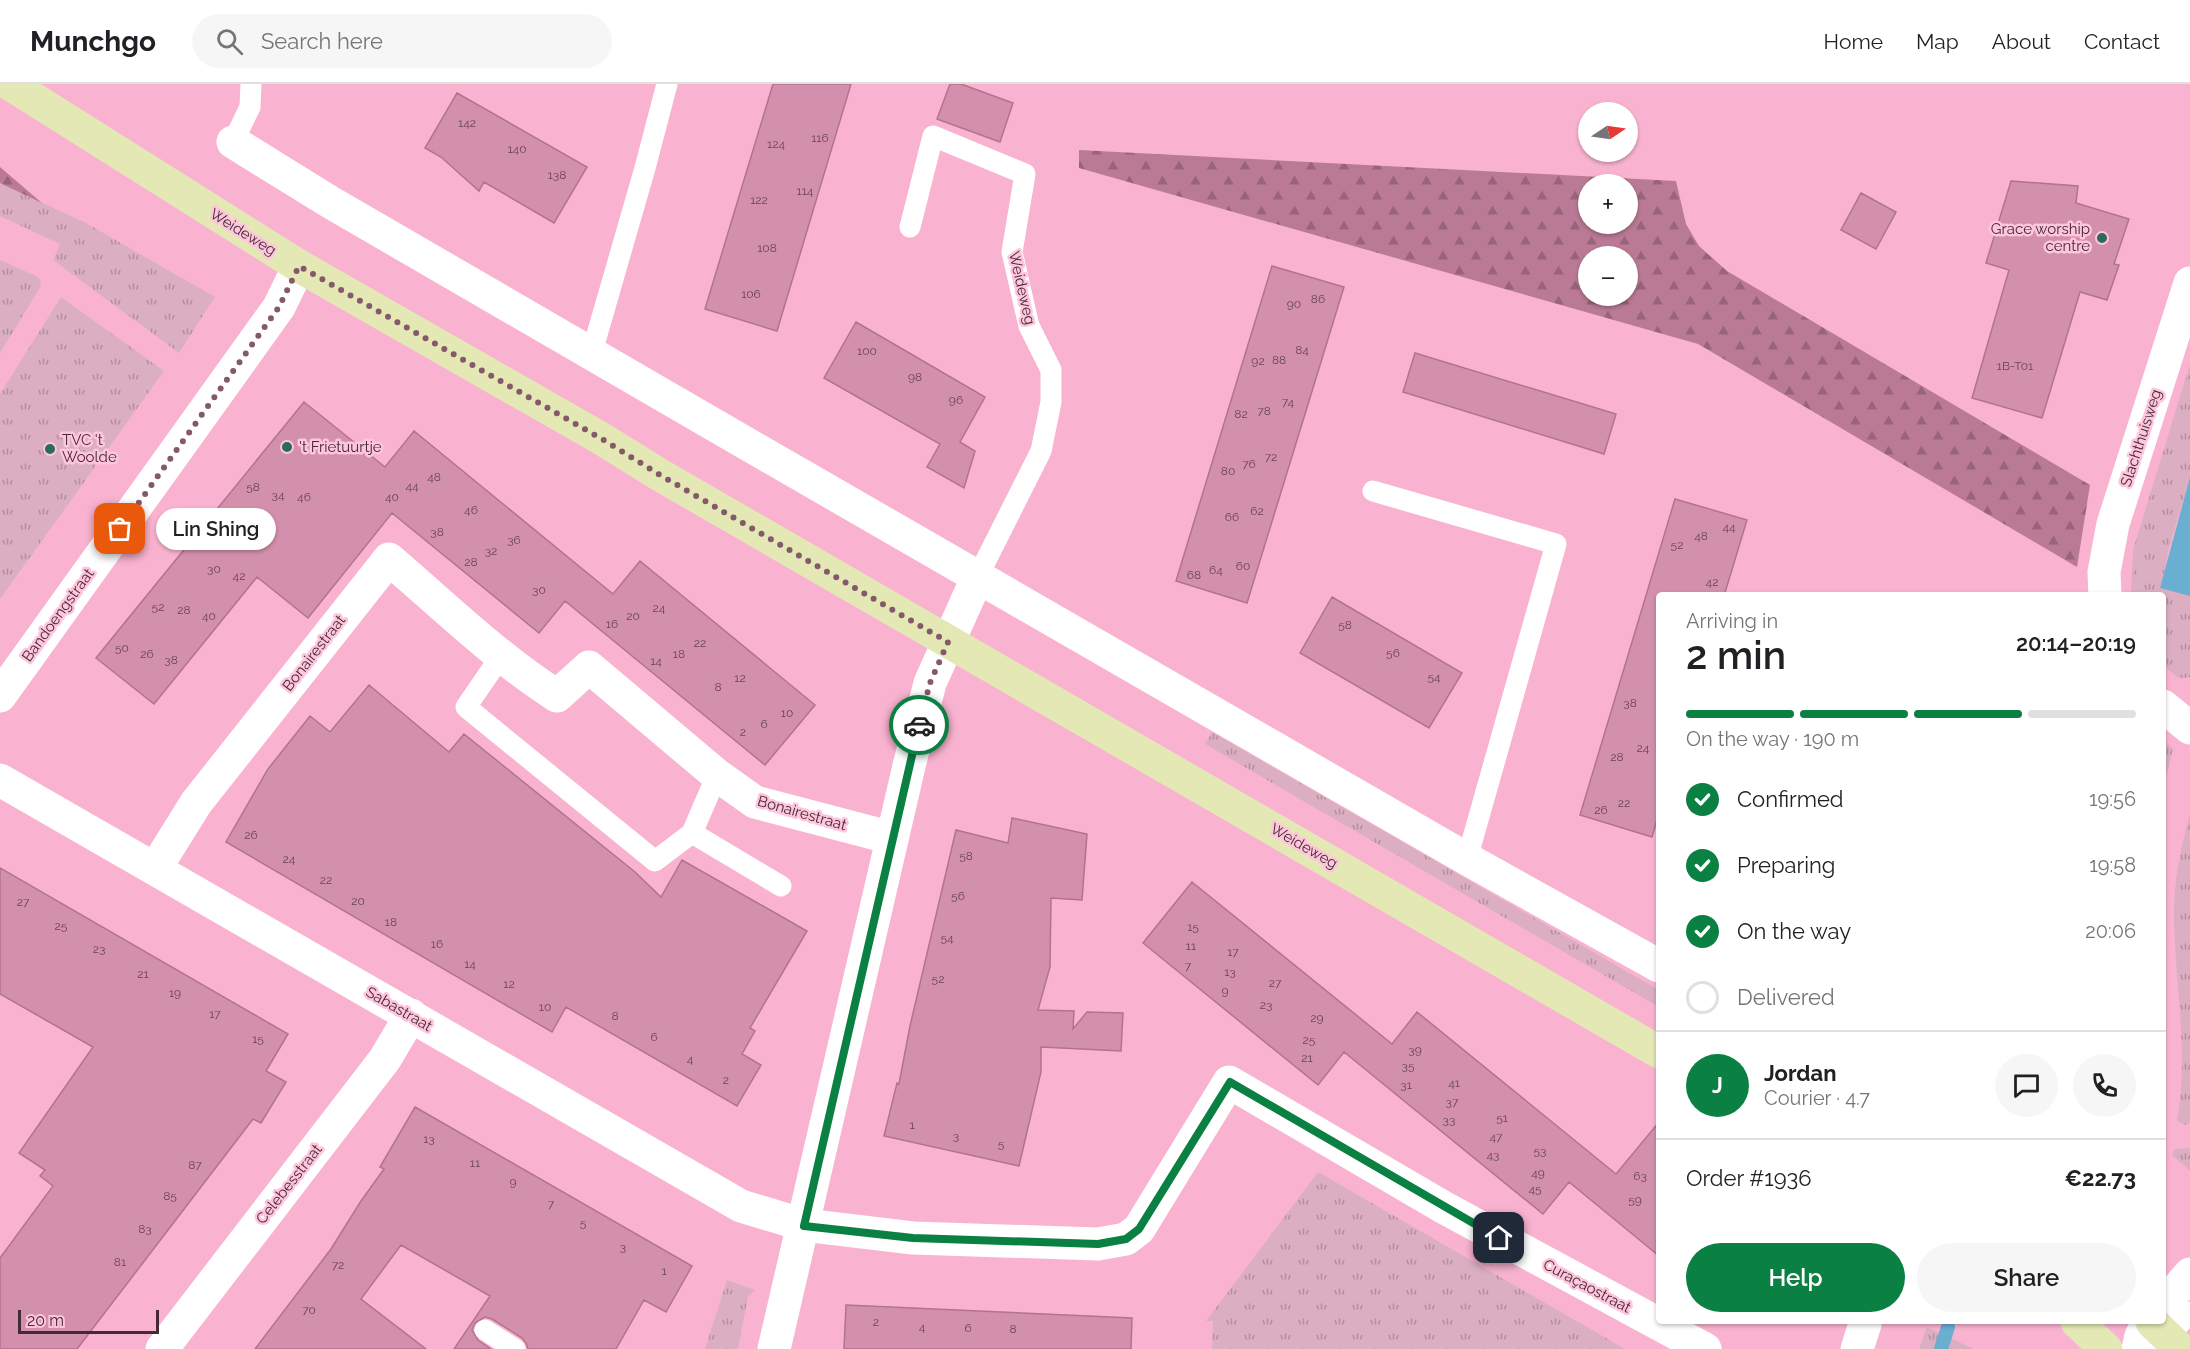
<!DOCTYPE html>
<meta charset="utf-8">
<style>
:root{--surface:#fff;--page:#f6f6f6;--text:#202124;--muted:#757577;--line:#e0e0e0;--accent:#0b8043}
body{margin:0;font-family:Raleway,sans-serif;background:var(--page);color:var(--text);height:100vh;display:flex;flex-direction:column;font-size:22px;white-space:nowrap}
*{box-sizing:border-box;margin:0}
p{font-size:20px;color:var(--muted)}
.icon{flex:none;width:33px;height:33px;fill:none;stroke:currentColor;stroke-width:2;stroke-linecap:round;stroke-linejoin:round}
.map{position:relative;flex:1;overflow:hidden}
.drawer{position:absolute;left:1656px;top:508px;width:510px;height:732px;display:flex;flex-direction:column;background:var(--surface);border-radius:6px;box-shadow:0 2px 4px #0004}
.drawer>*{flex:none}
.needle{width:39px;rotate:77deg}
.tools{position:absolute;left:1578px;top:18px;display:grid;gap:12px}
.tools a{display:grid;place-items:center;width:60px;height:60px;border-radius:50%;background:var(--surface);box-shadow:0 2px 4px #0004;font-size:30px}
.scale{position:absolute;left:18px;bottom:15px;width:141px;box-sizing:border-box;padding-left:6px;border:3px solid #452a35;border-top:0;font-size:16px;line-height:21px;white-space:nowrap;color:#452a35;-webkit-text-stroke:4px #fec5dc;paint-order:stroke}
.pin{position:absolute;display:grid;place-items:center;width:51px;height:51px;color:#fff;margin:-26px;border-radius:12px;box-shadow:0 3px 9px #0006}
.courier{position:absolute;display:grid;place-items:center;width:60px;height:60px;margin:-30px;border:4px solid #0b8043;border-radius:50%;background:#fff;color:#222;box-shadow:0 2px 8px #0007}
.bubble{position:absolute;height:42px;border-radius:21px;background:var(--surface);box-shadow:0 2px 4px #0004;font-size:20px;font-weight:600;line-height:42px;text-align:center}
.headline em{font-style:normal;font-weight:600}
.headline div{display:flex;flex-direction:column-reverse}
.headline{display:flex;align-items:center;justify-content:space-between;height:102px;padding:0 30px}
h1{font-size:39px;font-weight:600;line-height:45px}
.bar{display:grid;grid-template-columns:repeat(4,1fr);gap:9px 6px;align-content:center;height:72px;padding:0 30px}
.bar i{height:8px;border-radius:4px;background:var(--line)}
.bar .active{background:var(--accent)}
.bar p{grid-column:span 4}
.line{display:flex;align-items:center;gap:15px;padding:0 30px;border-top:2px solid var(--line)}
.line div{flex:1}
.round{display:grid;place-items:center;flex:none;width:63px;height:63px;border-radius:32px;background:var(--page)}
ol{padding:0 30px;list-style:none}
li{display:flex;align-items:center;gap:18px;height:66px}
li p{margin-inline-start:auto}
li .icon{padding:6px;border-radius:50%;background:var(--accent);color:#fff;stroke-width:4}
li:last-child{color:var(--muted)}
li i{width:33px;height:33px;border:3px solid var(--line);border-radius:50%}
.primary-button{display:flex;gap:12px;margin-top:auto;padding:12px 30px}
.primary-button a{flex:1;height:69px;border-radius:36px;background:var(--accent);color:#fff;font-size:24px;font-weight:600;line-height:69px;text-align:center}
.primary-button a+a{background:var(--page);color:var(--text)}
header{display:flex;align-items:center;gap:36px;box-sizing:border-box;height:84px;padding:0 30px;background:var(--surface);border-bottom:2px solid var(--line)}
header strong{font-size:28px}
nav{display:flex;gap:33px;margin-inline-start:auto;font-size:21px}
.search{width:420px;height:54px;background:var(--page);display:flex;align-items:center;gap:15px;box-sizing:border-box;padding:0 21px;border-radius:33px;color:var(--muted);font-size:22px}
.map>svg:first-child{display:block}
.grass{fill:url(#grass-tufts)}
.forest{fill:url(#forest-firs);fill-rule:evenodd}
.water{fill:#6aaed2}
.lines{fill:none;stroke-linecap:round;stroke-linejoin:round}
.stream{stroke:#6aaed2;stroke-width:14}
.building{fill:#d390ac;stroke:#b3728e;stroke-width:1.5}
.lane{stroke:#fff;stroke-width:21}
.street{stroke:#fff;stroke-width:33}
.secondary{stroke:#fff;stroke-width:33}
.primary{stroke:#e4e8b5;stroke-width:33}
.done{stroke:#845a6b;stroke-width:6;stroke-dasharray:0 10.8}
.route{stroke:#0b8043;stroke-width:8}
.poi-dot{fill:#2b6b5a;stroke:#fec5dc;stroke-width:2}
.labels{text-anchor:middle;stroke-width:5;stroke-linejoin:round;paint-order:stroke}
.number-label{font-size:12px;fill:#684453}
.poi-label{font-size:15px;fill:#452a35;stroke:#fec5dc;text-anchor:start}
.street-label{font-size:15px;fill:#452a35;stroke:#fec5dc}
</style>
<header>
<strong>Munchgo</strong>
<div class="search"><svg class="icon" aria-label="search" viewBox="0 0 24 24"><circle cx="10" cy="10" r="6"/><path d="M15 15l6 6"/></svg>Search here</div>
<nav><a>Home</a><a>Map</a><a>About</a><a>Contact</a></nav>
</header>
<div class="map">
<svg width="2190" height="1265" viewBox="0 0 2190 1265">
<defs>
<pattern id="grass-tufts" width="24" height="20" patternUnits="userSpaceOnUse" patternTransform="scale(1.5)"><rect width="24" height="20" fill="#dbafc1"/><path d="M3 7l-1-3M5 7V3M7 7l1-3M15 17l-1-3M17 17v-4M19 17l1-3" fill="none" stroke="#b38f9e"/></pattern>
<pattern id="forest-firs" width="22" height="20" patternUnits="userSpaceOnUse" patternTransform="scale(1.5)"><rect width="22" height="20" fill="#ba7a95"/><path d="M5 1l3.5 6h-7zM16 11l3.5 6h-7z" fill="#99647a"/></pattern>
</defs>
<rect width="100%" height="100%" fill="#f9b3d0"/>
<path class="grass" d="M0,99L86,139L215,213L179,269L53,176L60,160L0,132Z
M0,176L36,192L40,195L41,202L0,269Z
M61,213L164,287L0,515V310Z
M2190,280V393L2169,464L2161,504L2190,512V593C2176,597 2172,589 2163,579V512L2131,510L2133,466Z
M1212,648L1659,906V923L1205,660Z
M2163,655L2173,665L2163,706Z
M2190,730V1039L2185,1041L2177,1037C2190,966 2173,893 2174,821C2175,790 2182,759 2190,730Z
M2190,1064V1087L2172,1071L2175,1065Z
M1318,1088L1625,1265H1212L1213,1237H1206Z
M727,1196L755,1206L748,1212L738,1265H705Z
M1927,1243L1974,1265H1919Z"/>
<path class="forest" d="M1079,66L1676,97L1686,140L1699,162L1727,187L2090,401L2077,483L1698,260L1079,84ZM1588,100H1628V140H1588ZM1588,172H1628V212H1588Z
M0,83L42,119L0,99Z"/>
<path class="water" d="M2190,393V512L2160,504Z"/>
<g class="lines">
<path class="stream" d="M1941,1265L1948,1243"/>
</g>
<path class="building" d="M773,0H851L777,247L705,225Z
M950,0H961L1013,19L1000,58L937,35Z
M457,9L587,83L554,139L484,98L479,107L441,73L425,64Z
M2011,97L2078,102L2076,119L2129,135L2114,180L2119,181L2107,216L2080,208L2042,334L1972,314L2009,186L1986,179Z
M1861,109L1896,128L1876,165L1841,146Z
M1272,182L1344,203L1247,519L1176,497Z
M856,238L985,313L960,358L975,367L964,404L927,383L940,360L824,294Z
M1415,269L1616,330L1604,370L1403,308Z
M304,318L385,383L414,347L613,510L640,477L815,621L765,681L565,517L539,549L392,429L308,534L257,493L154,620L96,574Z
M1675,415L1747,436L1724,512H1659V729L1652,753L1580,731Z
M1332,513L1462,589L1429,644L1300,569Z
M369,601L449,668L464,650L635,788L661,813L682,776L807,847L750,944L755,947L742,970L761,981L737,1022L566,923L552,948L226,758L268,685L310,632L330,648Z
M1012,734L1087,750L1082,816L1051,814L1050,883L1038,926L1074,927L1073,945L1087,928L1123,929L1121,967L1041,963V988L1019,1082L884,1052L897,999L899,1000L910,942L956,746L1008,759Z
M0,784L288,950L266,987L286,998L261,1039L253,1035L77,1265H0V1174L53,1102L40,1092L45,1086L19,1069L93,963L0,910Z
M1192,798L1392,960L1417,928L1616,1090L1659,1038V1172L1569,1098L1543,1130L1344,968L1318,1001L1143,859Z
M415,1023L692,1182L666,1228L644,1216L616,1265H528L526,1259L522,1254L492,1235L485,1233L475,1239L472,1246L478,1256L491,1265H454L490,1212L401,1161L361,1215L426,1265H255L331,1165L361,1117L384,1085L380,1083Z
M846,1221L1132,1234L1131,1265H844Z"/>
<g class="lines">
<path class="lane" d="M233,58L250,23L251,0
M910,143L933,52L1025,90L1012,168L1029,242L1051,286V318L1041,367L978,492
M592,268L645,84L667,0
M1373,407L1556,460L1467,775
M501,572L466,623L655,777L692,749L717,691
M692,749L781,802
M485,1246L515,1265
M2161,1261L2190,1228"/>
<path class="street" d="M233,58L330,118L742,357L1467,775L1659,882
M2105,512L2104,488L2113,440L2190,199
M0,612L279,223L299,182
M2163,622L2190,644
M0,696L741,1122L804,1141L913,1154L1098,1160L1126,1155L1139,1145L1229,998L1443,1123L1705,1265
M155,785L196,719L389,475C444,522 496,573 557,612L589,583L717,691L755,718L892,754
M162,1265L385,975L411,931
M774,1265L909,682L930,599L978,492
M1857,1265L1865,1240"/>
<path class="secondary" d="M2163,1221L2190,1190
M2138,1265L2141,1252L2149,1238"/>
<path class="primary" d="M10,0L299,182L602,355L660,391L1659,968
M2077,1238L2106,1265
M2152,1238L2180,1265"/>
</g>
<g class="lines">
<path class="done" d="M120,445L279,223L299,182L602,355L660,391L948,558L930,599L919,641"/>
<path class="route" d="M919,641L804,1142L913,1154L1098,1160L1126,1155L1139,1145L1230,998L1499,1154"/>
</g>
<g class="poi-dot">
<circle cx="2102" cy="154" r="6"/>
<circle cx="287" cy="363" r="6"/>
<circle cx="50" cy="365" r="6"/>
</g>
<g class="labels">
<g class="number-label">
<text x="467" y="43">142</text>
<text x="820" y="58">116</text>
<text x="776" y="64">124</text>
<text x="517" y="69">140</text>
<text x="557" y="95">138</text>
<text x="805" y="111">114</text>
<text x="759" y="120">122</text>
<text x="767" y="168">108</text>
<text x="751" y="214">106</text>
<text x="1318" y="219">86</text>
<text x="1294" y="224">90</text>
<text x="1302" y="270">84</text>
<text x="867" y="271">100</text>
<text x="1279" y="280">88</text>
<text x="1258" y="281">92</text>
<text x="2015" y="286">1B-T01</text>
<text x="915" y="297">98</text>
<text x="956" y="320">96</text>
<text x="1288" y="322">74</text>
<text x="1264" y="331">78</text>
<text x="1241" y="334">82</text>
<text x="1271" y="377">72</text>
<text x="1249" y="384">76</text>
<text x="1228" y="391">80</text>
<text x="434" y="397">48</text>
<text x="412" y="406">44</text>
<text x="253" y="407">58</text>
<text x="278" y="415">34</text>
<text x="304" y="417">46</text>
<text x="392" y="417">40</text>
<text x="471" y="430">46</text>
<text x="1257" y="431">62</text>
<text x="1232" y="437">66</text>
<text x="1729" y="447">44</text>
<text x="437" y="452">38</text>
<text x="1701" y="456">48</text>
<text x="514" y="460">36</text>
<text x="1677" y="465">52</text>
<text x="491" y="471">32</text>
<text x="471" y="482">28</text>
<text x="1243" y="486">60</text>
<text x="214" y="489">30</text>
<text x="1216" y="490">64</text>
<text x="1194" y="495">68</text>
<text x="239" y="496">42</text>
<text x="1712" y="502">42</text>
<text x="539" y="510">30</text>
<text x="158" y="527">52</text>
<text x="659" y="528">24</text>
<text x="184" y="530">28</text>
<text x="209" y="536">40</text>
<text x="633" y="536">20</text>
<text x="612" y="544">16</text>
<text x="1345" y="545">58</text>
<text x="700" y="563">22</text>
<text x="122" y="568">50</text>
<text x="1393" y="573">56</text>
<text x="147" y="574">26</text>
<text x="679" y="574">18</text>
<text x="171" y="580">38</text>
<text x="656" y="581">14</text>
<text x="1434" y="597">54</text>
<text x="740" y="598">12</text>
<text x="718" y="607">8</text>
<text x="1630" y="623">38</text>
<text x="787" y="633">10</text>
<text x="764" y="644">6</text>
<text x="743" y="652">2</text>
<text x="1643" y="668">24</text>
<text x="1617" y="677">28</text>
<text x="1624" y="723">22</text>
<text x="1601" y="730">26</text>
<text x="251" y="755">26</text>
<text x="966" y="776">58</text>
<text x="289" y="779">24</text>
<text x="326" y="800">22</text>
<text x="958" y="816">56</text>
<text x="358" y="821">20</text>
<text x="23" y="822">27</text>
<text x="391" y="842">18</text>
<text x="61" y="846">25</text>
<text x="1193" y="847">15</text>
<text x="947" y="858">54</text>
<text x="437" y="864">16</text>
<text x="1191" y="866">11</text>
<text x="99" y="869">23</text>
<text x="1233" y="872">17</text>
<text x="470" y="884">14</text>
<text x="1188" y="886">7</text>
<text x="1230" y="892">13</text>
<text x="143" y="894">21</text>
<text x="938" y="899">52</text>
<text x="1275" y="903">27</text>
<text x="509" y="904">12</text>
<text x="1225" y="911">9</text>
<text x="175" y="913">19</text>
<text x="1266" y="925">23</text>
<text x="545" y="927">10</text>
<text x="215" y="934">17</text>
<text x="615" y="936">8</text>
<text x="1317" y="938">29</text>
<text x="654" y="957">6</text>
<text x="258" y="959">15</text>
<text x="1309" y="960">25</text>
<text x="1415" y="970">39</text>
<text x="1307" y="978">21</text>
<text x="690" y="979">4</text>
<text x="1408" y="986">35</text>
<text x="726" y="1000">2</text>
<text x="1454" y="1003">41</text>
<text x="1406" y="1005">31</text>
<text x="1452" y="1022">37</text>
<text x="1502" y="1038">51</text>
<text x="1449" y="1040">33</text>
<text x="912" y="1045">1</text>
<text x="956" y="1056">3</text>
<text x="1496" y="1057">47</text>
<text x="429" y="1059">13</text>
<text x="1001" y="1064">5</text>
<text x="1540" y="1071">53</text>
<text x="1493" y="1075">43</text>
<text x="475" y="1083">11</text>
<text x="195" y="1085">87</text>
<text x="1538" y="1093">49</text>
<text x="1640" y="1096">63</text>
<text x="513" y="1102">9</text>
<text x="1535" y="1109">45</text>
<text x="170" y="1116">85</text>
<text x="1635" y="1120">59</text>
<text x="551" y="1124">7</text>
<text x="583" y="1143">5</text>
<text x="145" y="1149">83</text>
<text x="623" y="1167">3</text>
<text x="120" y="1182">81</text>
<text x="338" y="1185">72</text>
<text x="664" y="1191">1</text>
<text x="309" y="1230">70</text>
<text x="876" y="1242">2</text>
<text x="922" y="1247">4</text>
<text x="968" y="1248">6</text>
<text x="1013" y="1249">8</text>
</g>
<g class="poi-label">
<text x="2090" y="150" text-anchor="end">Grace worship<tspan x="2090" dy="17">centre</tspan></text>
<text x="62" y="361">TVC 't<tspan x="62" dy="17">Woolde</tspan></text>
<text x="299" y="368">'t Frietuurtje</text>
</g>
<g class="street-label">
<text transform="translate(243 148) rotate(32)" y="5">Weideweg</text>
<text transform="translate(1022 204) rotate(77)" y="5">Weideweg</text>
<text transform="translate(2141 354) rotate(-72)" y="5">Slachthuisweg</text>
<text transform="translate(58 531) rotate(-54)" y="5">Bandoengstraat</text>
<text transform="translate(314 569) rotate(-52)" y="5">Bonairestraat</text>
<text transform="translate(802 729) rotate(16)" y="5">Bonairestraat</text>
<text transform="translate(1304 762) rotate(30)" y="5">Weideweg</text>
<text transform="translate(399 925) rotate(30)" y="5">Sabastraat</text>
<text transform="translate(289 1100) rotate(-52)" y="5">Celebesstraat</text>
<text transform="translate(1587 1202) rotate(28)" y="5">Curaçaostraat</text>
</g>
</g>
</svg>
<div class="tools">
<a><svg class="needle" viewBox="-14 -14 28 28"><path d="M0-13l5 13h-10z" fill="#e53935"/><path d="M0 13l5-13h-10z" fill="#757577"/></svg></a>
<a>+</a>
<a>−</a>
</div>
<div class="scale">20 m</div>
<div class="pin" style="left:120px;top:445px;background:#ea580c"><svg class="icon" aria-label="bag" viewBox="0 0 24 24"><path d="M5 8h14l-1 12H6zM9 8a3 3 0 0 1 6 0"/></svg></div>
<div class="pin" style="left:1499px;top:1154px;background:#1f2937"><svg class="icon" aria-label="home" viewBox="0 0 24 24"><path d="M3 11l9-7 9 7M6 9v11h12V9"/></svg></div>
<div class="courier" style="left:919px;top:641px"><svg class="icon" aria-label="car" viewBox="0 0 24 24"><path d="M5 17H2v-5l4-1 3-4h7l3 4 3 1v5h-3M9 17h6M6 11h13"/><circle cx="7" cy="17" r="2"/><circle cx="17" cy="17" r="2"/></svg></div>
<div class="bubble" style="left:156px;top:424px;width:120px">Lin Shing</div>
<section class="drawer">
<div class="headline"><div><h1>2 min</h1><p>Arriving in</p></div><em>20:14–20:19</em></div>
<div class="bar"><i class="active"></i><i class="active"></i><i class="active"></i><i></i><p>On the way · 190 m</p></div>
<ol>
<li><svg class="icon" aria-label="check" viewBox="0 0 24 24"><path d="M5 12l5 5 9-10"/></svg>Confirmed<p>19:56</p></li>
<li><svg class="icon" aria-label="check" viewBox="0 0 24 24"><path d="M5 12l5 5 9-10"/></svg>Preparing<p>19:58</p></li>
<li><svg class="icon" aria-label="check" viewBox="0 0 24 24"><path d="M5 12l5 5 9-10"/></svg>On the way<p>20:06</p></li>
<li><i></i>Delivered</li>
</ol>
<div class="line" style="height:108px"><b class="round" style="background:var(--accent);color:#fff">J</b><div><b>Jordan</b><p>Courier · 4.7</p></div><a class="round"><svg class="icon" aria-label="chat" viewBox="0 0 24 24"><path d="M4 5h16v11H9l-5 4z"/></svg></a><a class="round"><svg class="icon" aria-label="phone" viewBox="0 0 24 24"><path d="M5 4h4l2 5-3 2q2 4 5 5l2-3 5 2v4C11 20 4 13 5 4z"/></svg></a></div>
<div class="line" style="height:78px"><div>Order #1936</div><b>€22.73</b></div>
<div class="primary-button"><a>Help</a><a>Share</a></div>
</section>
</div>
